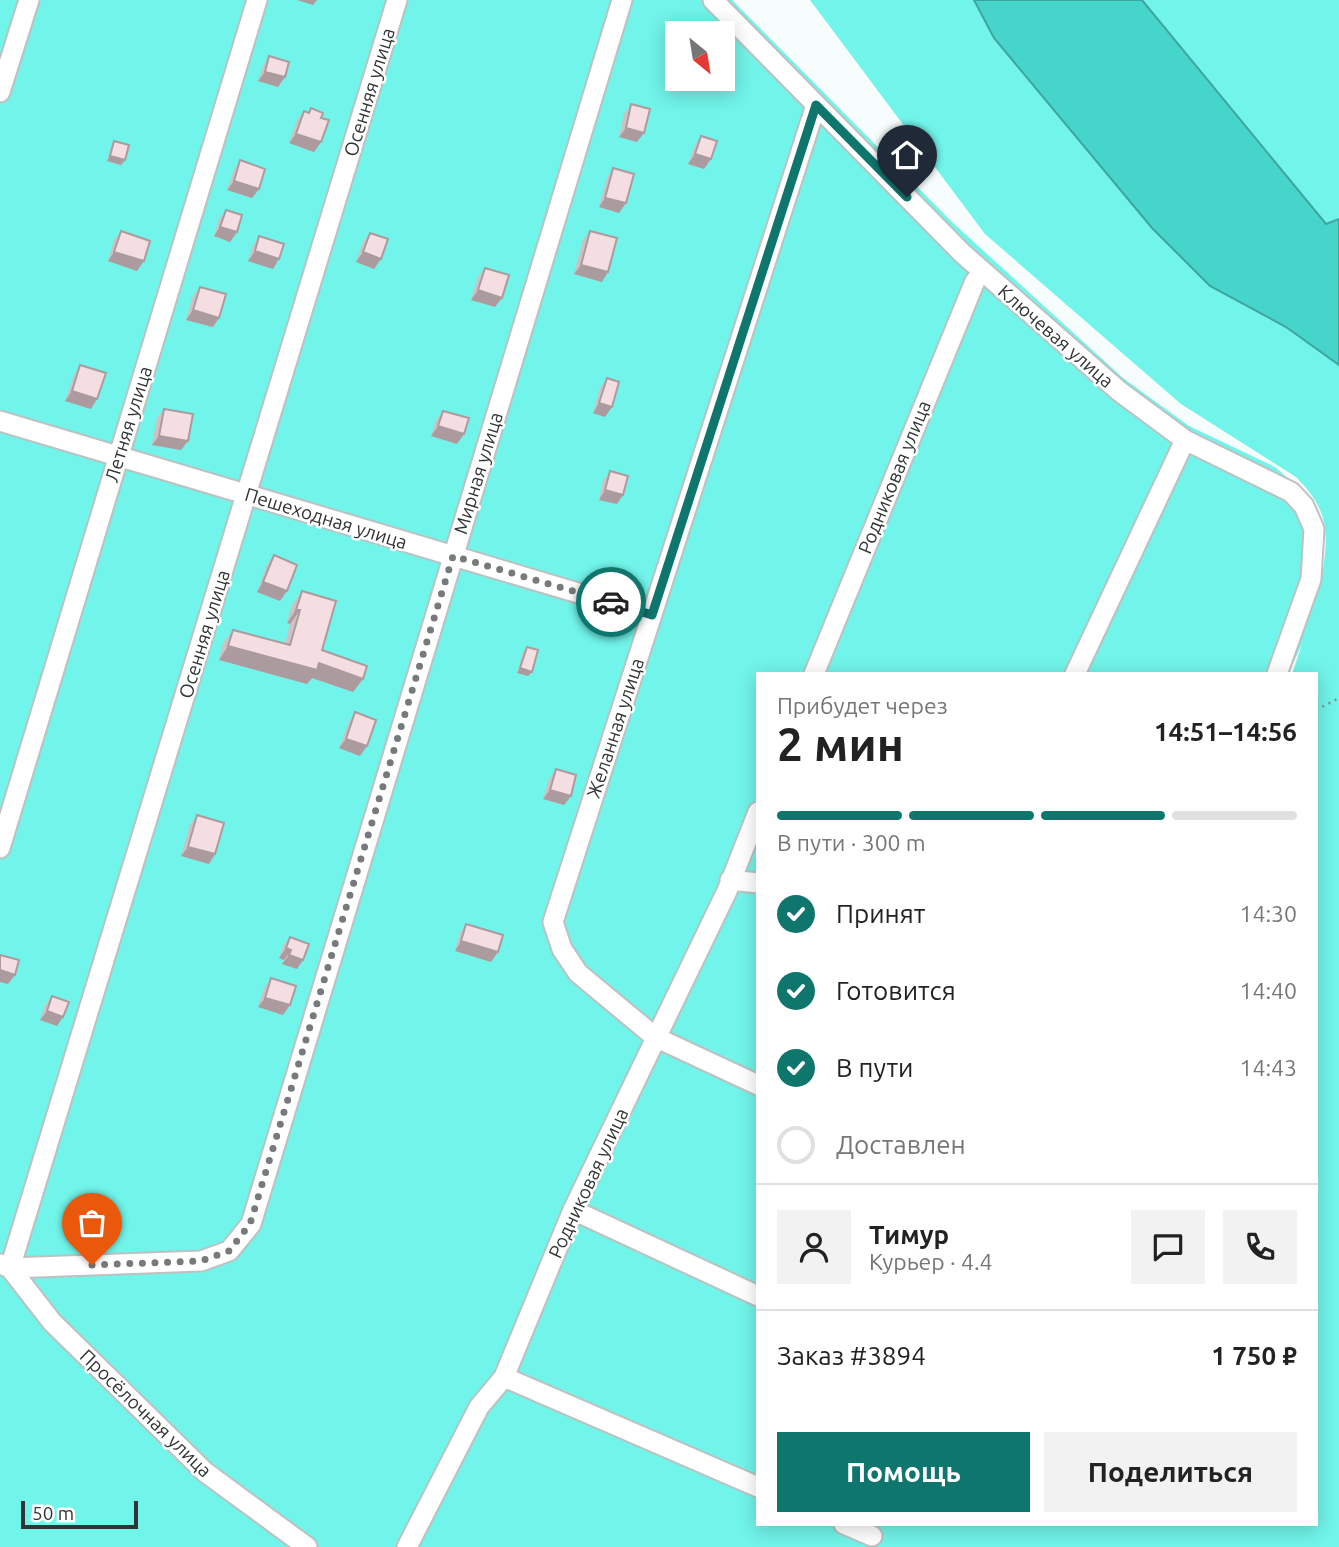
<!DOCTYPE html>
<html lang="ru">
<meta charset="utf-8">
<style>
:root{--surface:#fff;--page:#f2f2f2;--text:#222;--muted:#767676;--line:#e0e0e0;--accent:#0f766e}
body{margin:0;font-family:Ubuntu,sans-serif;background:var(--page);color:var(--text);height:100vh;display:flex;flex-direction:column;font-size:26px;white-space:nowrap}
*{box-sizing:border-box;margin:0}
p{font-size:23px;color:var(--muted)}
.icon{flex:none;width:38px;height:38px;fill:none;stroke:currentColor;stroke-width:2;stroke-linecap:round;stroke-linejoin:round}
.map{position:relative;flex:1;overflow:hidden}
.sheet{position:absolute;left:756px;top:672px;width:562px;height:854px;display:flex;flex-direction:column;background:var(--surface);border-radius:0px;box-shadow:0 4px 18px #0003}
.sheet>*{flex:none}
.needle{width:46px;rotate:150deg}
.buttons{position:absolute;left:665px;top:21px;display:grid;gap:14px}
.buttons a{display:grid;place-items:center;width:70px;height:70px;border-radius:0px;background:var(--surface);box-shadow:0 4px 18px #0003;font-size:35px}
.scale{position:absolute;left:21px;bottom:18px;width:117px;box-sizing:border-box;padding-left:7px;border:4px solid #313434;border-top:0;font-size:19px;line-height:24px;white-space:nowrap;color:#313434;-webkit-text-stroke:5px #fff;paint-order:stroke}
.pin{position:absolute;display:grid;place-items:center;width:60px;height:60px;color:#fff;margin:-72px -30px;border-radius:50% 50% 50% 0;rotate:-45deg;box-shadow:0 0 7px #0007}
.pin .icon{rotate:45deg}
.courier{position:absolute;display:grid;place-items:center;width:70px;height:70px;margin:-35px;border:5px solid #0f766e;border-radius:50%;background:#fff;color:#222;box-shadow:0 2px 9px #0007}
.head em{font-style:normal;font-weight:700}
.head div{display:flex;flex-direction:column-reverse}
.head{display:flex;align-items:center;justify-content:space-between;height:119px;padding:0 21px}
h1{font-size:46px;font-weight:700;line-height:52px}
.bar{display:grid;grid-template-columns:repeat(4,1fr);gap:10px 7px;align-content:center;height:84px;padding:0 21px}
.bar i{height:9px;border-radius:5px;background:var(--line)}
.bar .selected{background:var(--accent)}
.bar p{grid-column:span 4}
.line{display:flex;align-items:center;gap:18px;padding:0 21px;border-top:2px solid var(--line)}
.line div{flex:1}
.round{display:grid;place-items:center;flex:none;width:74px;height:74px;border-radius:0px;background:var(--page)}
ol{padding:0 21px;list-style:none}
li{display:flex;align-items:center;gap:21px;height:77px}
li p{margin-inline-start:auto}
li .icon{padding:7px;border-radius:50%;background:var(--accent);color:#fff;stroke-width:4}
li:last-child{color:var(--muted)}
li i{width:38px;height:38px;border:4px solid var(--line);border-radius:50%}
.button{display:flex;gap:14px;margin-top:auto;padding:14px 21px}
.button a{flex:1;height:80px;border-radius:0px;background:var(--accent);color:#fff;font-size:28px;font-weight:700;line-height:80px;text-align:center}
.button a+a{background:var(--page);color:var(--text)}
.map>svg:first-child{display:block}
.green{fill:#71f4e9;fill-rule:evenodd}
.water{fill:#45d5cb;stroke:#3fa59e;stroke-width:2}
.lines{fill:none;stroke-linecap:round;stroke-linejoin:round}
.minor-casing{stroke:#bbc2c1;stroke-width:23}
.path{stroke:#8a8f8e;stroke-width:2.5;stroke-dasharray:2 5;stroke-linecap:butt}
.minor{stroke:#fff;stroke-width:19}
.wall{fill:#d2bfc2}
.shaded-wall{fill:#ab9b9e}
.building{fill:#f4dee1;stroke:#ab9b9e;stroke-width:2}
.done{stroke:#767a7a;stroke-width:7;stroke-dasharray:0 12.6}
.route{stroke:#0f766e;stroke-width:9}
.labels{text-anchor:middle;stroke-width:5;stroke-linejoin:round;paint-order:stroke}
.street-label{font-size:19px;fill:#313434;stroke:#fff}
</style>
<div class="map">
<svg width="1339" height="1547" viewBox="0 0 1339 1547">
<rect width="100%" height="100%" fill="#f6fdfc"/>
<path class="green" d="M0,0H732L953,223L1123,378L1189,426L1275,467L1311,499L1323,533L1322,577C1329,532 1329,510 1296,477L1181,404L985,234L810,0H974L994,38L1152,228L1339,365V1547H0ZM677,33H723V79H677ZM1302,644L1292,674H1316V1524H758V674H1288Z
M1142,0H1339V219L1326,224Z"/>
<path class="water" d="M974,0H1142L1326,224L1339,219V365L1286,327L1210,286L1152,228L994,38Z"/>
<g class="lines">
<defs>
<path id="minor" d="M397,0L10,1268L201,1261L229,1251L251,1224L622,0
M713,0L962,253L1119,391L1185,440L1291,492L1304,506L1314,529L1311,579L1277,674
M0,92L29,0
M0,421L652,615
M814,674L975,281
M1075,674L1185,440
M0,848L257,0
M730,880L758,883
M758,1085L655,1037L578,973L562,949L553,922L816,105
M573,1210L758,1296
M1,1264L10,1268L52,1322L205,1472L307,1547
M504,1377L758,1487
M844,1524L872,1536
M407,1547L479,1407L504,1377L573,1210L727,891L758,812"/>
</defs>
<use href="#minor" class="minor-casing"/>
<path class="path" d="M1316,710L1339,698"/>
<use href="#minor" class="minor"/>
</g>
<path class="wall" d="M269,56L285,77L278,87L258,81L263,66Z
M631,104L637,142L619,137L624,114Z
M311,108L321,118V142L314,152L289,143L297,120L304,111L308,112Z
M701,136L711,159L704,169L688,164L695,145Z
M114,141L125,160L121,165L107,161L111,146Z
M240,160L259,189L252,198L227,190L234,170Z
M613,168L626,203L619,213L599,207L607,178Z
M226,210L237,232L230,242L214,236L219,219Z
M121,231L137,271L108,261L114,240Z
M590,231L602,282L574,274L583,240Z
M370,233L374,269L356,262L363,242Z
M259,236L279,259L273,269L248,261L253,246Z
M485,268L495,307L471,300L478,277Z
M200,287L213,327L186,320L193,296Z
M80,365L97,399L91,409L65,401L74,375Z
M607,378L612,407L605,417L593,413L600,388Z
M164,409L181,450L152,445L157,418Z
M443,411L457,444L431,436L436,420Z
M610,471L617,504L599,500L603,481Z
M274,555L287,591L280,601L257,592L267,565Z
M302,591L322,650L363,679L353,692L312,678L307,684L219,660L223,643L233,630L285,644L290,624L287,623L292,605Z
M527,647L528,676L517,673L523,652Z
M355,712L360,756L339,748L349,722Z
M556,769L564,805L543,799L549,779Z
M197,815L215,854L209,864L181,856L190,825Z
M466,924L491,962L455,951L460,933Z
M290,937L303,960L297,969L282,964L284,960L279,958L283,946Z
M271,978L283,1015L258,1007L264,988Z
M52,996L57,1026L40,1020L45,1005Z"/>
<path class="shaded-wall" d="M297,0H317L313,5Z
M265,72L285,77L278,87L258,81Z
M626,128L644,133L637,142L619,137Z
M296,134L321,142L314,152L289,143Z
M695,154L711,159L704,169L688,164Z
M110,156L125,160L121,165L107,161Z
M234,181L259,189L252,198L227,190Z
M605,198L626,203L619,213L599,207Z
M220,227L237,232L230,242L214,236Z
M255,251L279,259L273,269L248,261Z
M114,252L144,261L137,271L108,261Z
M363,252L381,259L374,269L356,262Z
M581,265L608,272L602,282L574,274Z
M478,290L502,298L495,307L471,300Z
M193,310L219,318L213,327L186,320Z
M72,391L97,399L91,409L65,401Z
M599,403L612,407L605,417L593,413Z
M438,426L464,434L457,444L431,436Z
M159,436L188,441L181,450L152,445Z
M605,490L623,495L617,504L599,500Z
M263,582L287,591L280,601L257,592Z
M296,610H300L290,624L287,623Z
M228,646L319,663L363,679L353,692L312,678L307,684L219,660Z
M520,668L532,672L528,676L517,673Z
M346,739L367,746L360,756L339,748Z
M550,790L571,796L564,805L543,799Z
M188,847L215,854L209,864L181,856Z
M461,941L498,952L491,962L455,951Z
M286,948L291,950L284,960L279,958Z
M289,955L303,960L297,969L282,964Z
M0,970L15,975L8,984L0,982Z
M265,998L290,1005L283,1015L258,1007Z
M47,1011L63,1017L57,1026L40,1020Z"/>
<path class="building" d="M269,56L289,62L285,77L265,72Z
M631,104L650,109L644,133L626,128Z
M311,108L323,113L321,118L329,120L321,142L296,134L304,111L309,113Z
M701,136L717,141L711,159L695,154Z
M114,141L129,145L125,160L110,156Z
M240,160L265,169L259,189L234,181Z
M613,168L634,174L626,203L605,198Z
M226,210L242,215L237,232L220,227Z
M121,231L150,241L144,261L114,252Z
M590,231L617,238L608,272L581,265Z
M370,233L388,239L381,259L363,252Z
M259,236L284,244L279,259L255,251Z
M485,268L509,275L502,298L478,290Z
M200,287L226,294L219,318L193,310Z
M80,365L106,373L97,399L72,391Z
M607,378L619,382L612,407L599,403Z
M164,409L193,414L188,441L159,436Z
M443,411L469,418L464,434L438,426Z
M610,471L628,476L623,495L605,490Z
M274,555L297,565L287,591L263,582Z
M302,591L336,601L322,650L367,666L363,679L319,663L317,670L228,646L233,630L290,645L300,610H296Z
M527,647L538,650L532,672L520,668Z
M355,712L376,720L367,746L346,739Z
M556,769L576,775L571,796L550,790Z
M197,815L224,823L215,854L188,847Z
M466,924L503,935L498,952L461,941Z
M290,937L309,944L303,960L289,955L291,950L286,948Z
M0,955L19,960L15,975L0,970Z
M271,978L296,986L290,1005L265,998Z
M52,996L69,1002L63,1017L47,1011Z"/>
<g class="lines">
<path class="done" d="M92,1265L201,1261L229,1251L250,1224L453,556L611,602"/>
<path class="route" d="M611,602L652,615L816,105L907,197"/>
</g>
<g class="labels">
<g class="street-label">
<text transform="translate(369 92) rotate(-73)" y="7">Осенняя улица</text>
<text transform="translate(1056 336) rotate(41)" y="7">Ключевая улица</text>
<text transform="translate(128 424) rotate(-73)" y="7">Летняя улица</text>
<text transform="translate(478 473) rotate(-73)" y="7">Мирная улица</text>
<text transform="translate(894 477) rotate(-68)" y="7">Родниковая улица</text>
<text transform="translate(326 518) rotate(17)" y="7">Пешеходная улица</text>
<text transform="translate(204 634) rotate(-73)" y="7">Осенняя улица</text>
<text transform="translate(615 728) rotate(-72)" y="7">Желанная улица</text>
<text transform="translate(588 1183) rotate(-65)" y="7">Родниковая улица</text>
<text transform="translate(146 1413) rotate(44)" y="7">Просёлочная улица</text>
</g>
</g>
</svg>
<div class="buttons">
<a><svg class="needle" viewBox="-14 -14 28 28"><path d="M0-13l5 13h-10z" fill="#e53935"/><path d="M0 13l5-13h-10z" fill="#767676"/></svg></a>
</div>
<div class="scale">50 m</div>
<div class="pin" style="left:92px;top:1265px;background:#ea580c"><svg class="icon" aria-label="bag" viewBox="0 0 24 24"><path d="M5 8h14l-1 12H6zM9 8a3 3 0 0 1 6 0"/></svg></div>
<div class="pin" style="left:907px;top:197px;background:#1f2937"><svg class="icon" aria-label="home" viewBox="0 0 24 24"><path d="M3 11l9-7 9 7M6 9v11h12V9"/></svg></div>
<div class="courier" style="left:611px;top:602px"><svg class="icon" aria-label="car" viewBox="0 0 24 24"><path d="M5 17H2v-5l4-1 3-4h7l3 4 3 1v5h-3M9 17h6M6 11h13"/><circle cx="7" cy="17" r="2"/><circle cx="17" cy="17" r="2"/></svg></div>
<section class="sheet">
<div class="head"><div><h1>2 мин</h1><p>Прибудет через</p></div><em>14:51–14:56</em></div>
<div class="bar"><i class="selected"></i><i class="selected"></i><i class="selected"></i><i></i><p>В пути · 300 m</p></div>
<ol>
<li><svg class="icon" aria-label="check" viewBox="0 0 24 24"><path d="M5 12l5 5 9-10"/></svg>Принят<p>14:30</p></li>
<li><svg class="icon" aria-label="check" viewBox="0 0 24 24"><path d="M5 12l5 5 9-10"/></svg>Готовится<p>14:40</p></li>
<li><svg class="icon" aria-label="check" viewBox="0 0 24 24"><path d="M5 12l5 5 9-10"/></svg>В пути<p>14:43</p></li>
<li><i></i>Доставлен</li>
</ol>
<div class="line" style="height:126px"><a class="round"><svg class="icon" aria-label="person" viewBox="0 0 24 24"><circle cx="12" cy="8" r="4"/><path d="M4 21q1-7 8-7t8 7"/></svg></a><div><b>Тимур</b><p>Курьер · 4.4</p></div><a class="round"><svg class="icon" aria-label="chat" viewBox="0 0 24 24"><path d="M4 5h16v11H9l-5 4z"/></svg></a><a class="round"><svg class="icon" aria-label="phone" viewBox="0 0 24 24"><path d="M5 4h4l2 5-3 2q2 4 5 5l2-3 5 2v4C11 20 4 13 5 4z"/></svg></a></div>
<div class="line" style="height:91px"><div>Заказ #3894</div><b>1 750 ₽</b></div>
<div class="button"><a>Помощь</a><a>Поделиться</a></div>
</section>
</div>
